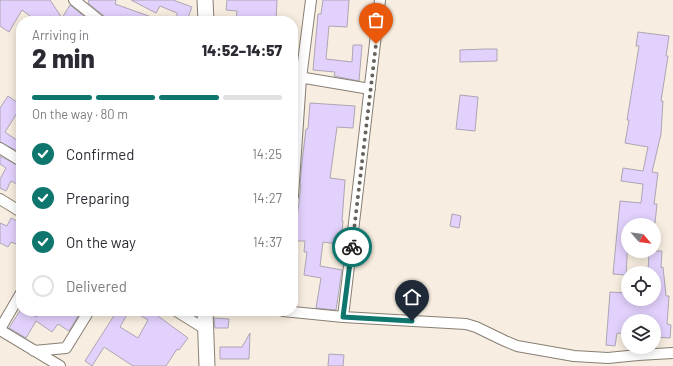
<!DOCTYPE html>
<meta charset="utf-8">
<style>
:root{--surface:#fff;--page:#f2f2f3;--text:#2b2b33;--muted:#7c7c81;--line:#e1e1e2;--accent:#0f766e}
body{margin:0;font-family:Barlow,sans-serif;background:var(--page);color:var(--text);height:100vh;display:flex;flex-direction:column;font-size:15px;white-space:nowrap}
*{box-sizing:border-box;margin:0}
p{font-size:13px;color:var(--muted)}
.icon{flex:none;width:22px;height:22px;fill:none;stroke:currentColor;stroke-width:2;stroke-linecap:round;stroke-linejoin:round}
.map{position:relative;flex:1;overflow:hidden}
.side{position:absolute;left:16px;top:16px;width:282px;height:300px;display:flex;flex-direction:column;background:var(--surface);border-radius:16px;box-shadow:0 2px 10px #0003}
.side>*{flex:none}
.needle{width:26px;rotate:118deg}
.tools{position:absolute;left:621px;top:218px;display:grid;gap:8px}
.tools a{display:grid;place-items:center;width:40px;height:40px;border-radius:50%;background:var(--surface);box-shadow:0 2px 10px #0003;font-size:20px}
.pin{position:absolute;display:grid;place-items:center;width:34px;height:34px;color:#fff;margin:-41px -17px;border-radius:50% 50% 50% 0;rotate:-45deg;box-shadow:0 0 4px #0007}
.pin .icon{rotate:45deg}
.courier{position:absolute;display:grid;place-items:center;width:40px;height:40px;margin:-20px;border:3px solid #0f766e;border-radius:50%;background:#fff;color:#222;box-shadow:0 1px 5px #0007}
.summary em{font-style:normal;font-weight:800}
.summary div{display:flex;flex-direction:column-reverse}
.summary{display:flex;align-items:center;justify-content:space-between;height:68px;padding:0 16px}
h1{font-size:26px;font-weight:800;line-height:30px}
.bar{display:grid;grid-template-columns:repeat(4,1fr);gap:6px 4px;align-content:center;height:48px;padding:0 16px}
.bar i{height:5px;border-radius:3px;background:var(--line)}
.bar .selected{background:var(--accent)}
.bar p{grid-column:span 4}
ol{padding:0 16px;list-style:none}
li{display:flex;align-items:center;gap:12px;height:44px}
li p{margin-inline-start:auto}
li .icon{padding:4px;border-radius:50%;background:var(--accent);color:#fff;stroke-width:4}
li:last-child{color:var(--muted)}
li i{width:22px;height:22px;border:2px solid var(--line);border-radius:50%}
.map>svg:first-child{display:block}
.building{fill:#e2d1fc;stroke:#aba6b4}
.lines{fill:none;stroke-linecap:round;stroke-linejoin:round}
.minor-casing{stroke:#877f73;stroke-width:12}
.secondary-casing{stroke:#877f73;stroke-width:17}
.minor{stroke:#fff;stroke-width:10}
.secondary{stroke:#fff;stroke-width:15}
.done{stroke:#68625b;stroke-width:4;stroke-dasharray:0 7.2}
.route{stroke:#0f766e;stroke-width:5}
</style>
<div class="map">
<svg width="673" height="366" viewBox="0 0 673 366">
<rect width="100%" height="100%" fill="#f7ede0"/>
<path class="building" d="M0,0H50L62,18L70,5L90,21H37L22,10L9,32L0,26Z
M89,0H116L115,4L157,19V21H106L104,16L88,3Z
M131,0H173L192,7L189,15V21H177V13L160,6L156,13Z
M227,0H277L276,21H236L237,11L226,10Z
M323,0H349L347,27L329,26L326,59L352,62L353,45H362L359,81L334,76L335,72L313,70L318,14H321Z
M638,32L669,36L666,56H668L661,101H663L661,134L652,172L658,173L654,204H657L655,223L629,222L626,275L613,274L620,201L641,203L643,184L621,181L623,168L643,171L648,147L625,143L629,120H627L639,46H636Z
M485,49H497V61L460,62V50Z
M460,95L478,97L475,131L456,129Z
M8,96L21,105V107L5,132L21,143V153L0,142V108Z
M310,103L355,106L353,128L337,127L330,178L345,180L342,221H343L342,233H338L337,244L323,242L320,266L342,270L336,310L316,308L321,278L304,275L307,252H304L305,241H293L295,218H297L301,185H300L302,162L306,129H308Z
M0,156L21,167V186L11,181L6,191L0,188V179L6,168L0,164Z
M452,214L461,216L459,228L450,226Z
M11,218L21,223V246L11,242L8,247L0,243V223L7,226Z
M649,251H662L661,268L663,267L666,296H669L667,324L671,325L670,338L654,337V321H628V334L617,333L615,346L606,345L610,292L628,293V299H654V273H648Z
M21,309V311H27L36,317L40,311H71L78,316L69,331L58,324L52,332L36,321L26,338L9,328Z
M117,311H129L120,327L138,338L148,320L133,311H154L159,314L158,316L188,338L179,350L177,349L166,366H133L104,347L92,366L85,361Z
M214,318L229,319L228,328H215Z
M250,333L249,359H220V347H242Z
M329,354L344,355L343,366H328Z"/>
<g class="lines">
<defs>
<path id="minor" d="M74,0L100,21
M293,76L370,89
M0,148L21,161
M293,196L301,78L311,0
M0,199L21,212
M176,311L205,329
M283,311L343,317L466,324L476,327L505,341L517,346L574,356L608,358L638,355L673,353
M343,317L380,0
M0,329L21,293
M0,330L60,366
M34,351L66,348L87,314L84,311"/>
<path id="secondary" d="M205,0L206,21
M205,311L207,366"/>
</defs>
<use href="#minor" class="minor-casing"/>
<use href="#secondary" class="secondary-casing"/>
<use href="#minor" class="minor"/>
<use href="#secondary" class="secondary"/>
</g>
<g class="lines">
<path class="done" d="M352,247L376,44"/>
<path class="route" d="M352,247L343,317L412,321"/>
</g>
</svg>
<div class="tools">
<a><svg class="needle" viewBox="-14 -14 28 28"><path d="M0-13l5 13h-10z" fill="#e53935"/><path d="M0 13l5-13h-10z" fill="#7c7c81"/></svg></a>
<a><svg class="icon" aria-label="locate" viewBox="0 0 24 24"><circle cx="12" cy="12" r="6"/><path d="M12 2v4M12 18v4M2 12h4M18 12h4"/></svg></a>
<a><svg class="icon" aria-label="layers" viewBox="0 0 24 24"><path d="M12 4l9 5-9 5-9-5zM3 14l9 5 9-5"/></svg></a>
</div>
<div class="pin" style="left:376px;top:44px;background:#ea580c"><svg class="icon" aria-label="bag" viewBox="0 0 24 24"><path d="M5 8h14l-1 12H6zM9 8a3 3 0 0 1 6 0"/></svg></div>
<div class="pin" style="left:412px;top:321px;background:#1f2937"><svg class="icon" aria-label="home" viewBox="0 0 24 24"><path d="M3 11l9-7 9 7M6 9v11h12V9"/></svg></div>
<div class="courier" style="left:352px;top:247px"><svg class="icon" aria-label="bike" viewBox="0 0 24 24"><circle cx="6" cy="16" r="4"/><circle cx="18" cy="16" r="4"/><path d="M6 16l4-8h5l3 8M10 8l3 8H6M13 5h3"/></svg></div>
<section class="side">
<div class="summary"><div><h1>2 min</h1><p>Arriving in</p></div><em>14:52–14:57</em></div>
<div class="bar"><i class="selected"></i><i class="selected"></i><i class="selected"></i><i></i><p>On the way · 80 m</p></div>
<ol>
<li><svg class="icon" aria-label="check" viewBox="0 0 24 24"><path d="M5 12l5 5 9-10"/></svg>Confirmed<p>14:25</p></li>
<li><svg class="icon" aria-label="check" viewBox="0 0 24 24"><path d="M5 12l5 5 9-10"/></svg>Preparing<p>14:27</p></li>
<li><svg class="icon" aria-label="check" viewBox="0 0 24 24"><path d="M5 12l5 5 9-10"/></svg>On the way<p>14:37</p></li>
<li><i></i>Delivered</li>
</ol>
</section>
</div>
